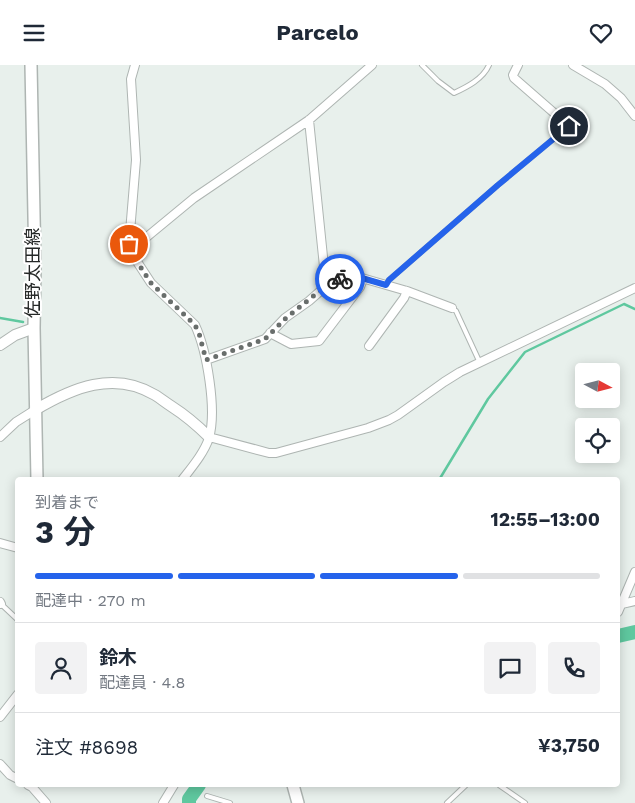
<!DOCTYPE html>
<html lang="ja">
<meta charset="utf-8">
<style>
:root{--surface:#fff;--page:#f2f2f3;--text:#1f2937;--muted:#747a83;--line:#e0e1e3;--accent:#2563eb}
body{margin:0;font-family:"Work Sans","Noto Sans JP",sans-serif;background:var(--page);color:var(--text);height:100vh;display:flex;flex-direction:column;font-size:19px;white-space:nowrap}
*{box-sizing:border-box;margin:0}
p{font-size:16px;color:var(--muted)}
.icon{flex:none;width:28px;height:28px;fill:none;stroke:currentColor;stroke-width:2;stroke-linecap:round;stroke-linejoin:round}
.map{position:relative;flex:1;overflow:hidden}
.panel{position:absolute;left:15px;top:412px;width:605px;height:310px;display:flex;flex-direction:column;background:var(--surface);border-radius:5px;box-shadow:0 2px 12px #0003}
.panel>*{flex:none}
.needle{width:32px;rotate:97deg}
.controls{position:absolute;left:575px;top:298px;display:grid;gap:10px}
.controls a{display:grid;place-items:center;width:45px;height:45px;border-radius:5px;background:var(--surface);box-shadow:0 2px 12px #0003;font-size:25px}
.pin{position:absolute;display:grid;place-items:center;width:42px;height:42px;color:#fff;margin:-21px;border:2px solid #fff;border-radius:50%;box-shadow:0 1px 5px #0007}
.courier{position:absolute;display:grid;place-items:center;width:50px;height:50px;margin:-25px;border:4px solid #2563eb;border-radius:50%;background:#fff;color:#222;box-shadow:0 1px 6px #0007}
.head em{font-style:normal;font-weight:700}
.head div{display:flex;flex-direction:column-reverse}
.head{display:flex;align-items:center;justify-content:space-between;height:85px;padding:0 20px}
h1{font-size:32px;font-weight:700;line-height:38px}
.bar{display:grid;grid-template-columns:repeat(4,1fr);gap:8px 5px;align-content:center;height:60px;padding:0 20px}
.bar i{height:6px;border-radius:4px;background:var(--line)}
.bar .current{background:var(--accent)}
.bar p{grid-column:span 4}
.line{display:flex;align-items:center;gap:12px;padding:0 20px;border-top:1px solid var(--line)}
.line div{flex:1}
.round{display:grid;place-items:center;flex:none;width:52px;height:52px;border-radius:5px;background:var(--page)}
header{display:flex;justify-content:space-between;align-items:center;height:65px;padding:0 20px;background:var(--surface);font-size:22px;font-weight:700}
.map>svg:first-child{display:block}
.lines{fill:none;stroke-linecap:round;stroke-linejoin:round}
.stream{stroke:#5fc89f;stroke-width:2.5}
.river{stroke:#5fc89f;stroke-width:14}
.service-casing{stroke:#aeb5b2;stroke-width:6}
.minor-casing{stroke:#aeb5b2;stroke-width:10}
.tertiary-casing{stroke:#aeb5b2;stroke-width:12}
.secondary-casing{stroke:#aeb5b2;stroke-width:14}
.service{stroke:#fff;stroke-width:4}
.minor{stroke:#fff;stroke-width:8}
.tertiary{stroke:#fff;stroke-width:10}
.secondary{stroke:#fff;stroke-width:11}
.done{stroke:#696e6c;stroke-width:5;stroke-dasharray:0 9}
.route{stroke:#2563eb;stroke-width:6}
.labels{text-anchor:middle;stroke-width:4;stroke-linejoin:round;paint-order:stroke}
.street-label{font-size:18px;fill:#252827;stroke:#fff}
</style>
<header><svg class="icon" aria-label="menu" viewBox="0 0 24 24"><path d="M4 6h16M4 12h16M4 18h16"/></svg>Parcelo<svg class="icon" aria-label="heart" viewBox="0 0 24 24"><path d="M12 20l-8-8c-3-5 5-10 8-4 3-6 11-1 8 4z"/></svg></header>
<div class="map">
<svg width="635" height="738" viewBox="0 0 635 738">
<rect width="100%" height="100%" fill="#e8f0ec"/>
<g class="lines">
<path class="stream" d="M0,253L23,257
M439,415L488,334L525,287L624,239L635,244"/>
<path class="river" d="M618,571L635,567
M189,738V734L199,720"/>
<defs>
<path id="service" d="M422,0L438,16L454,28C467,22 483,14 489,0
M386,220L389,215L498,120L569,61
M452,243L456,246L480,298
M1,539L18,555
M499,720L525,738
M207,731L230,738
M447,738L466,720"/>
<path id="minor" d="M135,0L131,14L136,95L129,179L134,192L151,218L195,260C207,286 217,345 209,373C204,388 192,402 182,415
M518,0L513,10L514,13L569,61
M573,0L605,19L621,33L635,51
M309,55L326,221
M131,185L194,133L309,55L372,0
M270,268L291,279L319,276L360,222L363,214
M369,281L404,233L407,226
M206,295L265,274L285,253L309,236L326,221L348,209L407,226L452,243
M0,372L16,357L35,345
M209,372L269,388H276L368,363L389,355L398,350L444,317L460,307L635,223
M0,478L18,483
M0,537L1,539H0
M622,539L635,536
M618,547L635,507
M0,652L18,629
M0,699L10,710L18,714
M28,720L32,722L46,738
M163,738L174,720"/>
<path id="tertiary" d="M0,280L15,270L34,263
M35,345C72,323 114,305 155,330C160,333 165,337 171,341C185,350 197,360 209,372"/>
<path id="secondary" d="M31,0L35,201L34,263L37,415
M293,720L298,738"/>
</defs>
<use href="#service" class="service-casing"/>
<use href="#minor" class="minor-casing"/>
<use href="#tertiary" class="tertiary-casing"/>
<use href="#secondary" class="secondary-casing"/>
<use href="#service" class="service"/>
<use href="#minor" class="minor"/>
<use href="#tertiary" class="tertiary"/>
<use href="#secondary" class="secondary"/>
</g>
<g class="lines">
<path class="done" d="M129,179L134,192L151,218L195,260L199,268L206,295L265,274L286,253L326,221L340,214"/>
<path class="route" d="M340,214L348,209L386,220L389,215L498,120L569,61"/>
</g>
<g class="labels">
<g class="street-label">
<text transform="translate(33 208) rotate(-90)" y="6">佐野太田線</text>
</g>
</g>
</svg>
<div class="controls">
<a><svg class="needle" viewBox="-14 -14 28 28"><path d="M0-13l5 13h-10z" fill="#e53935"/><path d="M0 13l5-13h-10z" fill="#747a83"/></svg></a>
<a><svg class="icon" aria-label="locate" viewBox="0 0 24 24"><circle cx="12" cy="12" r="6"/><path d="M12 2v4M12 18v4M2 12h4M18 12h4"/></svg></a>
</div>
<div class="pin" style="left:129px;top:179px;background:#ea580c"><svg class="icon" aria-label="bag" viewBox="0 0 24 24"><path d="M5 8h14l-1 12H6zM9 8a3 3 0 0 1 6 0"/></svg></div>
<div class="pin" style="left:569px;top:61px;background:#1f2937"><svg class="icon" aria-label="home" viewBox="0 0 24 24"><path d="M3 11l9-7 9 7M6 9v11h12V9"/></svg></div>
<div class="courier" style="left:340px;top:214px"><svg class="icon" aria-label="bike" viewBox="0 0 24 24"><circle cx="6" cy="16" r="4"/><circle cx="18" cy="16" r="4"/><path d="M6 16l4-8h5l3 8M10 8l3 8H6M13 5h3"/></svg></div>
<section class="panel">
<div class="head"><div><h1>3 分</h1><p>到着まで</p></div><em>12:55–13:00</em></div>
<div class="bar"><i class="current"></i><i class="current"></i><i class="current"></i><i></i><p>配達中 · 270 m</p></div>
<div class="line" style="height:90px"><a class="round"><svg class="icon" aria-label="person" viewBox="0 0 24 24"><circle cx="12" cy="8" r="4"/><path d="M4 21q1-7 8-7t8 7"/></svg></a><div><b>鈴木</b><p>配達員 · 4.8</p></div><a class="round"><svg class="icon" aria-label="chat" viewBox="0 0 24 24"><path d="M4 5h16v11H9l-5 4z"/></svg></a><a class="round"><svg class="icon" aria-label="phone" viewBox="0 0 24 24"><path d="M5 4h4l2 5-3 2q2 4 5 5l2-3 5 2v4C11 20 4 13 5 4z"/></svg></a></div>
<div class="line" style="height:65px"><div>注文 #8698</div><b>¥3,750</b></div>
</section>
</div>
